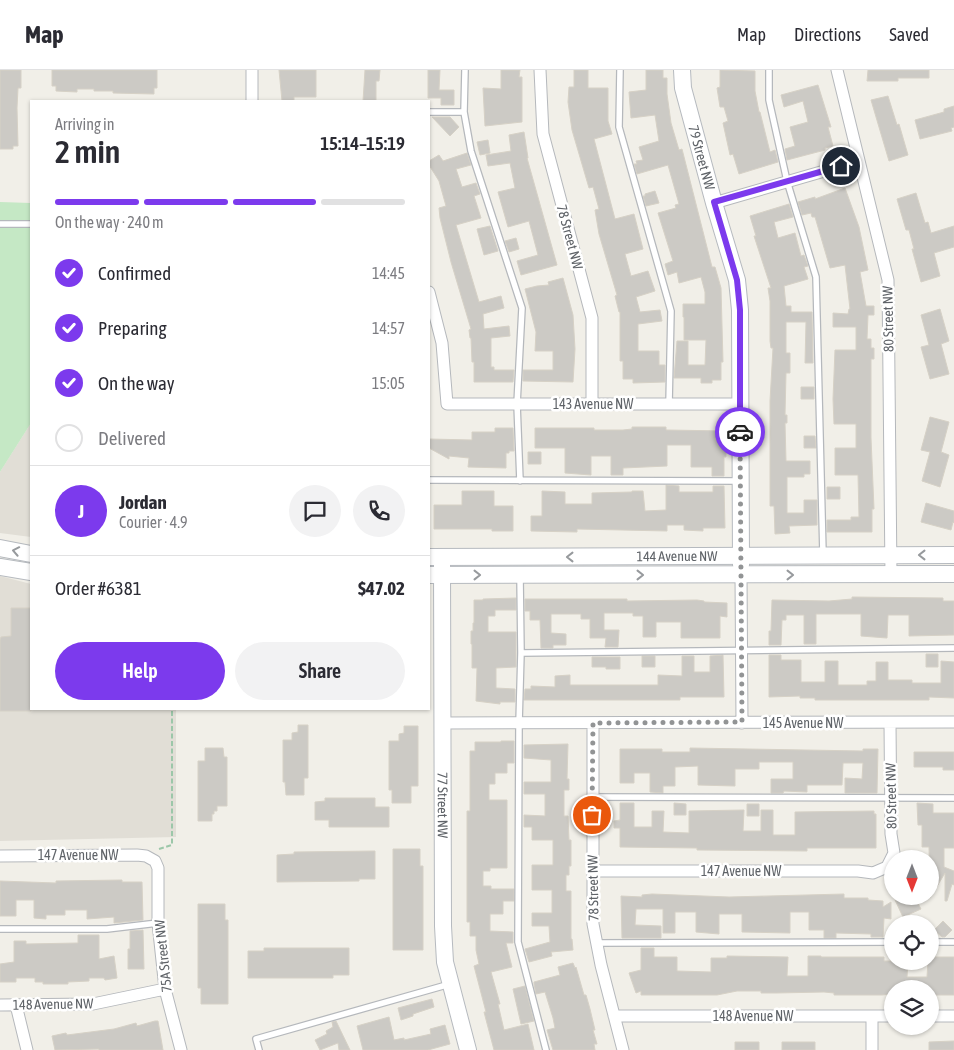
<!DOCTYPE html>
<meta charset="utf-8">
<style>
:root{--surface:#fff;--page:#f2f2f3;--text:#2b2b33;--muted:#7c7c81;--line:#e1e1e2;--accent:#7c3aed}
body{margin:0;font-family:"Asap Condensed",sans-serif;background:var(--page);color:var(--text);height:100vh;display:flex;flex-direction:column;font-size:19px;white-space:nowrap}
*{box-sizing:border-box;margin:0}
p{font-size:16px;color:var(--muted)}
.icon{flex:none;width:28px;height:28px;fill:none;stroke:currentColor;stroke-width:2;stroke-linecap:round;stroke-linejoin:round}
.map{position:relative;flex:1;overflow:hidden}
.drawer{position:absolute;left:30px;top:30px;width:400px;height:610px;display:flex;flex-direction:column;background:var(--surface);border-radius:0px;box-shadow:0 1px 4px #0004}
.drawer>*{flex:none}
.needle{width:32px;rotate:180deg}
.buttons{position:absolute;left:884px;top:780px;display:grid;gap:10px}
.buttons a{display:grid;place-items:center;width:55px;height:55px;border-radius:50%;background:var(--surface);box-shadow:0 1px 4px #0004;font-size:25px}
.pin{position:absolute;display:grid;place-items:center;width:42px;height:42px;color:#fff;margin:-21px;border:2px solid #fff;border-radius:50%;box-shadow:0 1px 5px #0007}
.courier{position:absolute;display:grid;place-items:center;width:50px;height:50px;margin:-25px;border:4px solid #7c3aed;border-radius:50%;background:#fff;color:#222;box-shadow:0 1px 6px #0007}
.head em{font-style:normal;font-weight:600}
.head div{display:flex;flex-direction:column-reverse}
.head{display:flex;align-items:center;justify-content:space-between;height:85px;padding:0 25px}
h1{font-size:32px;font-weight:600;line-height:38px}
.bar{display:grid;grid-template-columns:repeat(4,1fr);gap:8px 5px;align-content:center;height:60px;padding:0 25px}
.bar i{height:6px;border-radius:4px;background:var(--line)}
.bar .on{background:var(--accent)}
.bar p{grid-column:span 4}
.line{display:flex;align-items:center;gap:12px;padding:0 25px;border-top:1px solid var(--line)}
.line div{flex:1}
.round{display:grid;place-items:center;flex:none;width:52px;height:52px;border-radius:26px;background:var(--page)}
ol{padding:0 25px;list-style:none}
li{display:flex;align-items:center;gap:15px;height:55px}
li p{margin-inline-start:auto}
li .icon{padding:5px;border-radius:50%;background:var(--accent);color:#fff;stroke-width:4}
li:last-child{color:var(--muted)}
li i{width:28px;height:28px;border:2px solid var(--line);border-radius:50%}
.primary-button{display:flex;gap:10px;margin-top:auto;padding:10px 25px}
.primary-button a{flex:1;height:58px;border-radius:30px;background:var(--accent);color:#fff;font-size:20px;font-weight:600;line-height:58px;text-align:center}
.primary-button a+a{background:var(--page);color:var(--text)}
header{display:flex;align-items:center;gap:30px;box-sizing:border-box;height:70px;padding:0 25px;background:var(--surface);border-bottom:1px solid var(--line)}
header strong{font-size:24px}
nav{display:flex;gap:28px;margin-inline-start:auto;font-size:18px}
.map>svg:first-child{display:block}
.education{fill:#e1ded6}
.green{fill:#c5e8c5}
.building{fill:#cccac5;stroke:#d6d1c6}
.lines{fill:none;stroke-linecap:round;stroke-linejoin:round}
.lane-casing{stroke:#b5b8bc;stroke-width:8}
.street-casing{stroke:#b5b8bc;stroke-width:13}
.secondary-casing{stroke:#b6babf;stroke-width:18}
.path{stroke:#9cc7a9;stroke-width:2;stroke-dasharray:5 2.5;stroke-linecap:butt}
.lane{stroke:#fff;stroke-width:5.5}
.street{stroke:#fff;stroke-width:11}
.secondary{stroke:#fff;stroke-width:16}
.oneway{stroke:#979a9d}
.done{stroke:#929495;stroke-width:5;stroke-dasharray:0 9}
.route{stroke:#7c3aed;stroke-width:6}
.labels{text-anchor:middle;stroke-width:5;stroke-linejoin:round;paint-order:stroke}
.street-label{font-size:14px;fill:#5f6368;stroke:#fff}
</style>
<header>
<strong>Map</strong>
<nav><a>Map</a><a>Directions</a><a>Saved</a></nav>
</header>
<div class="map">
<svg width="954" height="980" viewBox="0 0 954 980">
<rect width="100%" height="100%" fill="#f1efe8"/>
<path class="education" d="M31,353V467L0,463V402Z
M0,506L31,514V639H176V767L0,771Z"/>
<path class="green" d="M0,132L31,133V353L0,402Z"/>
<path class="building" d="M0,0H21V18H18L17,38L18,76H13V79H0Z
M52,0H157V18H154V24L113,23V21H94V19H77V22L56,21V16H52Z
M279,0H316V27H294V31H282Z
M365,0H380L379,11H376V31H363Z
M428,0H440L439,20H454V35H441V28H428Z
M501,0H520L519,7H522V52L485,56L483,18L501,19Z
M574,0H588V18H608V51L612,64L594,69L615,149L634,144L643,179L625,184L631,206L648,201L655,221L636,227L640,242L660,240L662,251L638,254V281H659V295H665V312L633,313V309H623V291H620V242H619L615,226L617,225L599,164L595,140L599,139L593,117L589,118L572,60L568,32L569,17H574Z
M646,0H663V8H667V24L671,53L679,80L682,79L712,197H715L721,218L723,292H721V310H712V313H701V308H674L677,271H688V295H705L706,270H684V247H683V234H705V222L701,207L679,213L677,202L668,205L665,194L673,191L658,143L676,138L675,135L679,134L668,95L637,104L634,94H637L636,91L643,90L639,77L659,71L655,45L631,48L629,22L646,20Z
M720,0L755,1V21L759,42H760L770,82L775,80L778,92L739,104L733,84L730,85L723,53L728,51L724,37H720L717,18L720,17Z
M868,0H929V8H898V11H867Z
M818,15L831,57H828L833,76L825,78V80L787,90L785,79L795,76L790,57L808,52L803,31L784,37L781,25Z
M888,26L897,55L899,54L908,85L889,91L871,30Z
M954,36V57L951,58L952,61L920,69L915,50L944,42V39Z
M432,47H450L459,57L450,66Z
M524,62L528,88H527L557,195L521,205L517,191L538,185L529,151L508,157L498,122L515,118L510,93L488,96L486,85L511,81L509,65Z
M488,70L490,83L480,85L477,72Z
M467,83L471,95L456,99L462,117L476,113L480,124L474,126L481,148L456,155L479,232L501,226L504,238L483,244L484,259L509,256L510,266L491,268V297H494V300H514L513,312H474V292H472L471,268H470L469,260L471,259L451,192L440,148L439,138L446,136L439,111L429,95V91L439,85L443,91Z
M845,118L859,157L868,200L860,202L866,236H874V245H868L867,269H871V278H874V289H871V368L874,439H872V462H827V450H851V447H859L858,405H835V378H856V354H834L833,329L835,280H856V257H833V243L848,244L849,239H850L845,195L830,198L815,147H812L811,143L802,145L798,132L815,127V129Z
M655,121L659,133L646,136L643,126H645V124Z
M916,123L925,153L928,152L931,163L954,156V177L934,183L940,206L921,212L912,179H914L909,160H906L897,129Z
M789,134L793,147L774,152L778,168L795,163L801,186L804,185L808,196L804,197L808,209L784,216L786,236H791V242H812L813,293H805L806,252H786V283H790V303H786L785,345H787V353H785L786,391H810V404H804V407H787V443H804V430H817V455L789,456L790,463L775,464L774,436H770V331L773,278H771L770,271V231L768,218H771L754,166H756L750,146Z
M490,156L498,181L484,185L477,159Z
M516,168L519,179L509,182L505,171Z
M563,208L573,245L575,279L573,312L523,311V300H553V281H535L536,262L525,219L537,216L549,215L548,212Z
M940,239L949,271L941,274L949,304L930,309L921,277L929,275L921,245Z
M801,317H814V329H801Z
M930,347L949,352L941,382L949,385L940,417L922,411L930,382L921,380Z
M632,357H666V360L726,361V387H724V406H712V397H691V375H667V396L623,398V405H611V386H591V405L565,403V378H535V358H594V360H623L632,359Z
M495,358H513L514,381H509V383H506V398L468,397L469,388L449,386V389L429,378V369L472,370V362H495Z
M804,366H815L816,378H804Z
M528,382H541V394H528Z
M666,415L679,416V422H713V416H724L725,458H703V461L684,460V455H667V461L577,459V462L531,461V446H542V421L565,422V434H592V423L632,422V421H643L645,441L666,440Z
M827,417H840V429H827Z
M462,421H494V436H513V461H492V459H434V435H462Z
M926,433L954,441V453L953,452L951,460L921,452Z
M852,527L943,528V531H954V565L909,566V545H888L887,568L861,566V544H816V574H804V545H786V550H782L781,575H769V561H771L772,530L829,531L852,529Z
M516,528V540H495V546H488V562H516V597L496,598V618L515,619V632H500V634L476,631L477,598H472V574H471V561H473V553H474V530H483V529Z
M525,529H627V531L697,530L704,531V532L727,533V547L720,546V568H681V552H656V567H643V546H633V543H604V560H619L618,577H605L606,568H590V549H581V544H551V563L566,564V575H553V578H541L540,550H530V541H525Z
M11,538H31V641H0V570L1,567L11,566Z
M926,584H938V597H926Z
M723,585L724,627H680V630H524L525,619H531V616L555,617V606L570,605V615H658V605L682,606V586H694V602H710V586Z
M769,585H781V590H801V612H825V591H838V615H867V611H876V592H888V610H912V613H941V591L954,592V628L929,627V630H815V628H800V626L769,627Z
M642,586H655V597H642Z
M592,587H620V599H606V597H592Z
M298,655H308V708H304V725H286L285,712H283V670H292V663L298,662Z
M404,656H418V716H411V733H392V720H389V671H399V664L404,663Z
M501,671H514V693H507V703H495V714H489V730H507V798H490V801H483V816H491V819H514V831H503V844H490V861L513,862V873H506L512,897L491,902L500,934H498L504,960L528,954L534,980H494L484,942H486L474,896L479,894L476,880V866H470V852H467V741H470V681H475V672H501Z
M568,674L567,709H569V720H564V746H568L569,770H571V796H569V805H566V821H571V869H572L573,880L551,882L552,886L529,892L525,879L550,872L549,856H532V843H552V820H532V795H553V770H532V757H524V745L545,746V724H524V712H551V690L524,688V675Z
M205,678H223L224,687H227V736H217V741H214V744H212V751H198V691H205Z
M690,678L863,681V679H878L877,723H845V708L862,709L863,693H843L842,715H807V722L784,721L783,723H771V709H793V692H759V699H735V716L698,715V696L675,697V716H663V723L650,722V703H634V713H620V679H662V682H690Z
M914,682H954V700H943V697H914Z
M325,728H375V737H389V757H329V750H315V732L325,731Z
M620,733H634V757H652V741H664L663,762L689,763V741L744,740L743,761H761V740H773V765H795V742L874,741V744H876V778H807V781L697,780V778L620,777V758H614V751L620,750Z
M674,733L686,734V745H674Z
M917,733L933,734V743H954V778H944V797L954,801V815L952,814L947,831H945V803L930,828L929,777H922V755H918Z
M747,734H759V746H747Z
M393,779H420V796H423V880H393Z
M375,781V809H359V811L277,812V785L294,784V782Z
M122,810V812H142L143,850L114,853V847L87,849V840H65V845H46V849L34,848V830H16V846H0V811L56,813V811Z
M652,824L729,827L844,824V828H868V830L883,831V837L891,832V849L884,848L883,867H871V864L836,863V868H824V860H809V842H790V863L742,862V844H719V864L696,862V842H675V863H663V839H636L635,855L661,856V868H622L621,826L642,827V825Z
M903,826H914L921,839L903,847L895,830Z
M198,834H225V850H228V934H201V918H198Z
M943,851L952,860L945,867H942L934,860Z
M143,860L144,899H128V879H130V861Z
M78,865H99V889L114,886L117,908L105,910L104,908H89V911L68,912V914H43V912H35V908H16V912H0V894L14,892V871H26V874L78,873Z
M264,878H349V905H333V908H248V881H264Z
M641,878H654V887H677V901L711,902V888H727V886L788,887L787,906H808V886H821V887H884V891H908L907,907H927L928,891H930V887H954V925H930V919H892V924L882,925H834V923L824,922L776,923H761V921H737L717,925H641V921L636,923L629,903L641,900Z
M573,893L575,898L576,897L584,925H586L590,939L595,960H593L597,974H594L595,980H553L547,960L555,958L553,948L545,922L536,924L534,914V912L560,905L558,897Z
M525,916L534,951L521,954L513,919Z
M432,929L434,937L413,944V946L401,950L398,938Z
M389,947L394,970L404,968V970L431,964L430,959L445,955L450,974L428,980H363L357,956Z
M155,951H158L163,980H99V979L55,980L52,966L66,963L67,965L114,959L136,953L137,956Z
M336,951L350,980H339L338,973L320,980L315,970L327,964L326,961L333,957L332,952Z
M954,971V980H929V972Z
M735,972H759V980H735Z
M782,972H815V980H782Z"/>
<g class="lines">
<defs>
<path id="lane" d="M465,0L464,42L471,81L522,238L517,334L520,411
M620,0L619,57L671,241L669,334
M769,0V30L787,111L816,207L823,484
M429,42H464
M0,154H31
M429,410L739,411
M520,507L521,583L519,653L518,872L546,980
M521,583L954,578
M592,727L954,728
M0,859H107L158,853
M930,872H954
M597,873L892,872
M259,980L256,969L450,914"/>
<path id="street" d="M252,0V31
M540,0L543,64L592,248V334
M837,0L888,210L891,505
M714,133L859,91
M429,222L442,273L447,334H740
M741,505L742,653
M442,653L954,652
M593,653V854L601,895L623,980
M0,786L137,785L146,786L155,791L158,798V853L165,919L181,980
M593,801H858L873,803L887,797L894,783L891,764L890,653
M0,935L93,934L165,919
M16,935L27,980
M614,946H892
M930,946H954
M872,980V946"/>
<g id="secondary">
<path id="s1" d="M682,0L683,18L714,133L737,210L740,240L741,495"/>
<path d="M0,478L31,484"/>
<path id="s2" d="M429,487L954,485"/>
<path id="s3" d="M442,495L443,856L445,892L468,980"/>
<path d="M0,497L31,502"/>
<path d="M429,505L954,504"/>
</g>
</defs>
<use href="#lane" class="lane-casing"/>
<use href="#street" class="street-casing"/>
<use href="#secondary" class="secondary-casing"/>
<path class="path" d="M159,779L172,775V639"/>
<use href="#lane" class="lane"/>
<use href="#street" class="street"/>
<use href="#secondary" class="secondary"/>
</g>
<defs><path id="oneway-chevron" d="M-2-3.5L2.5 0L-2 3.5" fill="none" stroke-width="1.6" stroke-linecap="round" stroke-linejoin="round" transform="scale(1.25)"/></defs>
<g class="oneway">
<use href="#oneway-chevron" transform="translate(16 481) rotate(-169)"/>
<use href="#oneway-chevron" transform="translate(922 485) rotate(180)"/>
<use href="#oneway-chevron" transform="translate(570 487) rotate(180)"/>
<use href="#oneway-chevron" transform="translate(477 505)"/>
<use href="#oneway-chevron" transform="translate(640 505)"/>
<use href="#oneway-chevron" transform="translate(790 505)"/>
</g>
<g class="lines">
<path class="done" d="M592,745L593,653L742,652L740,362"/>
<path class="route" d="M740,362V240L737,210L714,132L841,96"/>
</g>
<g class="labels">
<g class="street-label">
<text dy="5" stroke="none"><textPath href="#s1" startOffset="90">79 Street NW</textPath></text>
<text transform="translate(570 167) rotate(75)" y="5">78 Street NW</text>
<text transform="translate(888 249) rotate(-91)" y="5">80 Street NW</text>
<text x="593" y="339">143 Avenue NW</text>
<text dy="5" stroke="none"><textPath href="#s2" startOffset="248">144 Avenue NW</textPath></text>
<text x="803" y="658">145 Avenue NW</text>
<text transform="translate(891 726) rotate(-91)" y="5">80 Street NW</text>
<text dy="5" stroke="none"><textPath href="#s3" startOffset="240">77 Street NW</textPath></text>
<text x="78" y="790">147 Avenue NW</text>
<text x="741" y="806">147 Avenue NW</text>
<text transform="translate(593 818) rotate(-91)" y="5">78 Street NW</text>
<text transform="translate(163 886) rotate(-96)" y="5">75A Street NW</text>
<text transform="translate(53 934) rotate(-1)" y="5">148 Avenue NW</text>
<text x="753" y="951">148 Avenue NW</text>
</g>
</g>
</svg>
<div class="buttons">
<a><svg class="needle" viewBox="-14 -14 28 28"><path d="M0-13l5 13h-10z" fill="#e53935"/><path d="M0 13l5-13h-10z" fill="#7c7c81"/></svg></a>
<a><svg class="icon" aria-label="locate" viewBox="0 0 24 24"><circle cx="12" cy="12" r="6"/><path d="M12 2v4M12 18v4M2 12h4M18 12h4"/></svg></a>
<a><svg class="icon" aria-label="layers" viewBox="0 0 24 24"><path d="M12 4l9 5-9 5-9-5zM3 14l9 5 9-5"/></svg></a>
</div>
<div class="pin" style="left:592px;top:745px;background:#ea580c"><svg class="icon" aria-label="bag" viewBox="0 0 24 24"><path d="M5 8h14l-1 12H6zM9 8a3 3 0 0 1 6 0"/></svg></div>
<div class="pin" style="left:841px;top:96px;background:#1f2937"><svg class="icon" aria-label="home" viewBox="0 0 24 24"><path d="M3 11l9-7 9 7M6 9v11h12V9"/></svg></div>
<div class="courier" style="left:740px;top:362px"><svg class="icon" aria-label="car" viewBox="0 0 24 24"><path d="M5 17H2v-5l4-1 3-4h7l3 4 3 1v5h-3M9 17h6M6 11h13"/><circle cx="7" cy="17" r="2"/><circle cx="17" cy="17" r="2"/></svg></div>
<section class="drawer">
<div class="head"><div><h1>2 min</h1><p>Arriving in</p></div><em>15:14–15:19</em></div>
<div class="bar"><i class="on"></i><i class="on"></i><i class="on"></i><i></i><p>On the way · 240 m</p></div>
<ol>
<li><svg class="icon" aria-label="check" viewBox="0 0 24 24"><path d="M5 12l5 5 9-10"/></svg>Confirmed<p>14:45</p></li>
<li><svg class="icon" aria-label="check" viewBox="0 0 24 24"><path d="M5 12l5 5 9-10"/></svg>Preparing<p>14:57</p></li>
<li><svg class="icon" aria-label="check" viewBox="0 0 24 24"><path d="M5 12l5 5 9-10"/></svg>On the way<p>15:05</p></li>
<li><i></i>Delivered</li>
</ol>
<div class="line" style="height:90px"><b class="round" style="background:var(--accent);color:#fff">J</b><div><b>Jordan</b><p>Courier · 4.9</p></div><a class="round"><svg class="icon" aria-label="chat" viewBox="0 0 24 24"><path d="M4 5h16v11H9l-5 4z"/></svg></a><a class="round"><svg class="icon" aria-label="phone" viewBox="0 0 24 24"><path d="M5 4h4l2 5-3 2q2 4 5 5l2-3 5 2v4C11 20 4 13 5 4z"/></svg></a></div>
<div class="line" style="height:65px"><div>Order #6381</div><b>$47.02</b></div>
<div class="primary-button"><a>Help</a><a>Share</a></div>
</section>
</div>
